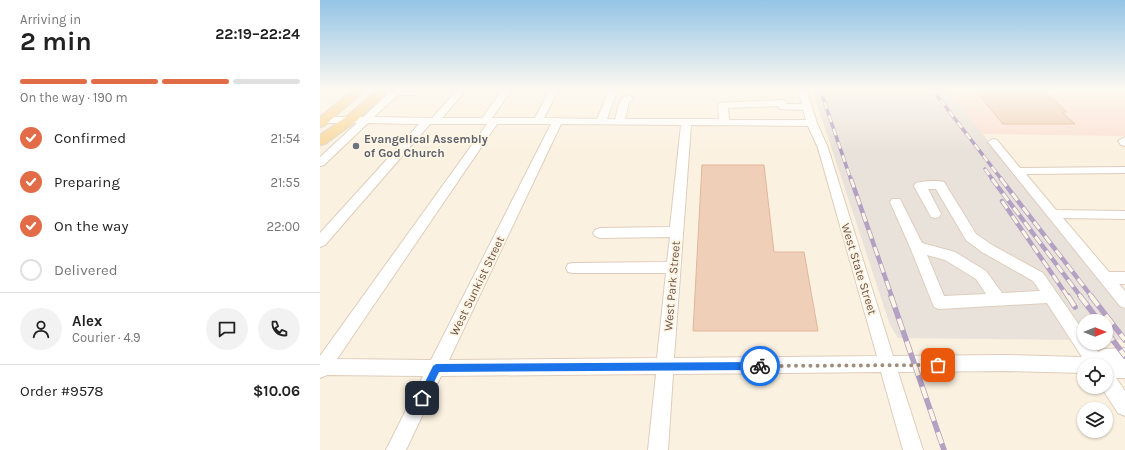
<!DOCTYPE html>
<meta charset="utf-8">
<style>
:root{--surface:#fff;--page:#f2f2f2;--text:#222;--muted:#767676;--line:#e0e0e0;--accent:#e26c48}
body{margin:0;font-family:Karla,sans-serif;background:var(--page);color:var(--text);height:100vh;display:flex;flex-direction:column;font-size:15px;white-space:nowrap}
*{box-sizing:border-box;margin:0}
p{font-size:13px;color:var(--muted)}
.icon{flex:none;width:22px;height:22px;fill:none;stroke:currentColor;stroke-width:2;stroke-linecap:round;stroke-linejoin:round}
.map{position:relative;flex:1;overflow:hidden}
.panel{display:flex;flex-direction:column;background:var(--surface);width:320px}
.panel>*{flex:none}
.needle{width:26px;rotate:90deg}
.fabs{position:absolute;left:757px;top:314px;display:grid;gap:8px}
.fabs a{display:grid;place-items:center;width:36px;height:36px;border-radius:50%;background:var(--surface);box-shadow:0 1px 3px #0004;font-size:20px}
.pin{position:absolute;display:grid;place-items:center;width:34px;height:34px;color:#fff;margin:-17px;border-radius:8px;box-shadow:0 2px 6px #0006}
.courier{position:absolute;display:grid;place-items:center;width:40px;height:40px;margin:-20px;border:3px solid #1a73e8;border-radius:50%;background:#fff;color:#222;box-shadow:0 1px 5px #0007}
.summary em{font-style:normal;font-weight:700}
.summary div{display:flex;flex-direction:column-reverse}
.summary{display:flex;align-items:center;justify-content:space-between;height:68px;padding:0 20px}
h1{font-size:26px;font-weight:700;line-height:30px}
.bar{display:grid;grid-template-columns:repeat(4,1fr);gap:6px 4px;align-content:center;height:48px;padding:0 20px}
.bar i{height:5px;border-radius:3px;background:var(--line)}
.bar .active{background:var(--accent)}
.bar p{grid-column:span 4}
.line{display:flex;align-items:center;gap:10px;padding:0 20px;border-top:1px solid var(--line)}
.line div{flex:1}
.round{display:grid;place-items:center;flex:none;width:42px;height:42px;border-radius:21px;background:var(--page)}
ol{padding:0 20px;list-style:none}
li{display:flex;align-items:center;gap:12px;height:44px}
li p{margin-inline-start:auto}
li .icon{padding:4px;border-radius:50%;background:var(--accent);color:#fff;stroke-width:4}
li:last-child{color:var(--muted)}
li i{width:22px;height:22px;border:2px solid var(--line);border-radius:50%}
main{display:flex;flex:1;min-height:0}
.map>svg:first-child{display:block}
.commercial{fill:#fbe0d3}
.industrial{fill:#e9e2db}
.building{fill:#efcfb8;stroke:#e1b699}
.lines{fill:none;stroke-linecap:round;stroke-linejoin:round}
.minor-casing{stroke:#decdbc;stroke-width:2}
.major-casing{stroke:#dad3cf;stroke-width:2}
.minor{fill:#fff;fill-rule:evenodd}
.major{fill:#f8d69a;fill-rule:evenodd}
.rail-far2-casing{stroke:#b3a0c3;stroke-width:3.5}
.rail-far1-casing{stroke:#b3a0c3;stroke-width:4.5}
.rail-casing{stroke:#b3a0c3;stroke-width:5.5}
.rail-far2{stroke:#fef5e5;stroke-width:2.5;stroke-dasharray:7;stroke-linecap:butt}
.rail-far1{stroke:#fef5e5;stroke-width:3;stroke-dasharray:9;stroke-linecap:butt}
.rail{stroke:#fef5e5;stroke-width:4;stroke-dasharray:12;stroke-linecap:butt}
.route{fill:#1a73e8}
.done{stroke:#a18d7d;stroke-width:4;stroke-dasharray:0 7.2}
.worship-dot{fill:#6b7280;stroke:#fef5e5;stroke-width:1.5}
.labels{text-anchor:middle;stroke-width:4;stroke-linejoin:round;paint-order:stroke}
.worship-label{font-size:12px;font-weight:bold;fill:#5b616d;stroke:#fef5e5;text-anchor:start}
.street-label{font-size:12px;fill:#705748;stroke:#fef5e5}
</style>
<main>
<section class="panel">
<div class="summary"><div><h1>2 min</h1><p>Arriving in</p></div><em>22:19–22:24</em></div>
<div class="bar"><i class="active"></i><i class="active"></i><i class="active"></i><i></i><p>On the way · 190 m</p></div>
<ol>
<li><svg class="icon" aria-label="check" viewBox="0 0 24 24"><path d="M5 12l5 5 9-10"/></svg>Confirmed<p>21:54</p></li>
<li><svg class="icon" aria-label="check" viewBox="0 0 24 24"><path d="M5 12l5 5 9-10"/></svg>Preparing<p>21:55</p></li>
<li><svg class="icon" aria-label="check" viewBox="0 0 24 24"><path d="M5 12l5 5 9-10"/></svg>On the way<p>22:00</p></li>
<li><i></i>Delivered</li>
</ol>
<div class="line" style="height:72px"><a class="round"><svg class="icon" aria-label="person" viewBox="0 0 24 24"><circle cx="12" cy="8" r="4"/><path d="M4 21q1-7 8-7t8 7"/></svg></a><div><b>Alex</b><p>Courier · 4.9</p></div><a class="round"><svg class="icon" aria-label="chat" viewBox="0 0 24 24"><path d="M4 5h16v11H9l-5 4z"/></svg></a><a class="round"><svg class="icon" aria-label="phone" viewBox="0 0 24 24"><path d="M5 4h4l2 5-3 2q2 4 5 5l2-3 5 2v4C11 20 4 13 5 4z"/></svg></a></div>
<div class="line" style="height:52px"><div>Order #9578</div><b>$10.06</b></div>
</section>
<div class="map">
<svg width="805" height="450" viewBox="0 0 805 450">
<rect width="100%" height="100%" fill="#fbf1e0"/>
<path class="commercial" d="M626,89H805V136L666,134L660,133Z"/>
<path class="industrial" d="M492,89H626L805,309V340H786V321H764V340L578,338L570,325Z"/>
<path class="building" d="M654,89H722L747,112H742L755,124H683Z
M382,165H444L454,252H484L498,331H373Z"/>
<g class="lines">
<defs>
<path id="minor" d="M0,89H5L0,93Z
M70,89H94L99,92L94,95H78L54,117L112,118L138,89H147L122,118H162L183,89H192L172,118H215L230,89H239L224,118L277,119L290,89H298L287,119H295C298,110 298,98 308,95L313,98L309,102L305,119H399L398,105L400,103L462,100L465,101L467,104H482L478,89H486L497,123L508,148L573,356L684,355L762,357L727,303L619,309L614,307L590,247L570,202L572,199H580L602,243L635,252L666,271L682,293L720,291L713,281L662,252L646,240L616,189H608L621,214L619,217L615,218L611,217L594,186L596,183C604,181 616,180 624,182L656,234L672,245L723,273L764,332V343H772L778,352L784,349L805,348V378H796L805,391V416L798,413L781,387H786V365H764V373L684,371L578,372L603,450H583L561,372L353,374L348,450H328L336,374L121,376L86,450H66L103,376L7,375L0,378V356L167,124H110L5,245L0,247V233L99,124L48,123L4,165L0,166V157L37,123H0V117H43L68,94L65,92ZM458,106L460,109L483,110L486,120H409L408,108ZM177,124H231L111,360L17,359ZM241,124L361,125L350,227L280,228L275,230L273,233L275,236L280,238L350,237L347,262L253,263L248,264L246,268L248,272L253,273H346L337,358L129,360ZM371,125L488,126L498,148L557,356L354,358ZM607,255L625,260L656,279L666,294L624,296Z
M406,89H467L463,92H410Z
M805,137V146L801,145L798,141Z
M673,139L677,140L700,168L805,167V173L706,174L736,210L805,211V219L743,218L789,272H805V284H799L805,291V308L800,306L668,142Z"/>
<path id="major" d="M34,89H46L4,126L0,127V117Z
M58,89H70L34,123L5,144L0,145V135L26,117Z"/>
</defs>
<use href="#minor" class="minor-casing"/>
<use href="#major" class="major-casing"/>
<use href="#minor" class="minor"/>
<use href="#major" class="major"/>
<defs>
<path id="rail-far2" d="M500,89L531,180
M612,89L682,180
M665,169L673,180"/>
<path id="rail-far1" d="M531,179L572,297
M672,179L761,297
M681,179L772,297
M682,201L748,297"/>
<path id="rail" d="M571,296L624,450
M748,296L755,307
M760,296L779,321
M771,296L805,340
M786,331L805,356"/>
</defs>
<use href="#rail-far2" class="rail-far2-casing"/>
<use href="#rail-far1" class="rail-far1-casing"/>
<use href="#rail" class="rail-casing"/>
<use href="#rail-far2" class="rail-far2"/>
<use href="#rail-far1" class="rail-far1"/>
<use href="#rail" class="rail"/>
</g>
<linearGradient id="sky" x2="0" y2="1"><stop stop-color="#94c4e6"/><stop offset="0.59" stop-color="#fdf9f1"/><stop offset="1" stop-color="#fdf9f1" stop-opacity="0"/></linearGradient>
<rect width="805" height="152" fill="url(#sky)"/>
<path class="route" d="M440,362L443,363L444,366L443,368L440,370L119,372L105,401L102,403L98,401L97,398L113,366L116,364Z"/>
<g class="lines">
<path class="done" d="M440,366L618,365"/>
</g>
<circle class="worship-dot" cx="36" cy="146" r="4"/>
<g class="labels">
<g class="worship-label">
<text x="44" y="143">Evangelical Assembly<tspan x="44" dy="14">of God Church</tspan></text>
</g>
<g class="street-label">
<text transform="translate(539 269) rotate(73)" y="4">West State Street</text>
<text transform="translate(157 286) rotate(-64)" y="4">West Sunkist Street</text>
<text transform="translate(352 286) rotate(-85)" y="4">West Park Street</text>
</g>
</g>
</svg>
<div class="fabs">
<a><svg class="needle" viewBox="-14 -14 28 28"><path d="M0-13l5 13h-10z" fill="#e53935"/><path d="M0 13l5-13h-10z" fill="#767676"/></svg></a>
<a><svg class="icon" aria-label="locate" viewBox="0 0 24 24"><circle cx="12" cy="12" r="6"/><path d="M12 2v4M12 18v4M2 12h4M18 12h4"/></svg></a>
<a><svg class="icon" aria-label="layers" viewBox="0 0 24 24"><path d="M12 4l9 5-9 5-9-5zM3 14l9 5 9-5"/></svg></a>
</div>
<div class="pin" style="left:618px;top:365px;background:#ea580c"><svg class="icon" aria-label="bag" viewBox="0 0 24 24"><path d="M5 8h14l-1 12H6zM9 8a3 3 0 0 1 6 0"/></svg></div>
<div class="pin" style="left:102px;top:398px;background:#1f2937"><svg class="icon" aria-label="home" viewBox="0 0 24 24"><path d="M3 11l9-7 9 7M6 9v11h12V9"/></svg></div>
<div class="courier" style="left:440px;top:366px"><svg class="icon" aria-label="bike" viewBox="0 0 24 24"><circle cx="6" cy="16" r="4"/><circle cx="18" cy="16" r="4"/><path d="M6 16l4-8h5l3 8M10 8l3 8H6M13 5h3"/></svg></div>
</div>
</main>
